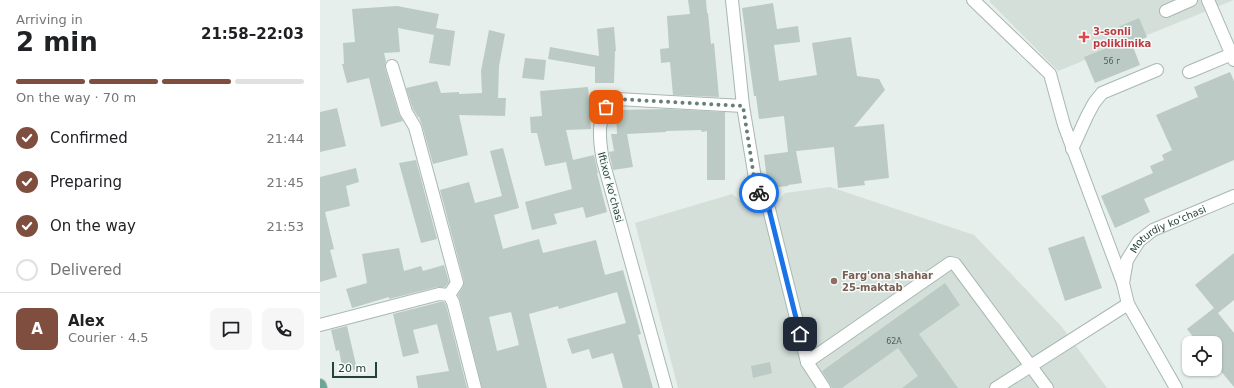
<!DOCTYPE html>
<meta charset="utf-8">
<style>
:root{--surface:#fff;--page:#f6f6f6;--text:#202124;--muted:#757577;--line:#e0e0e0;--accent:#7f4e3f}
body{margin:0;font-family:"DejaVu Sans",sans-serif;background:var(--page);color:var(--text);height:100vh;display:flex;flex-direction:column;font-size:15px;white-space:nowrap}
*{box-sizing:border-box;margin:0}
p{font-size:13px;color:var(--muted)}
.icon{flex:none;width:22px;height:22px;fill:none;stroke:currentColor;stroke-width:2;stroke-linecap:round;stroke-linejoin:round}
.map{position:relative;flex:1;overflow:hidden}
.sheet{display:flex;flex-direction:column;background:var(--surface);width:320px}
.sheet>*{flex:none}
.fabs{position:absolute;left:862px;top:336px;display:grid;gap:8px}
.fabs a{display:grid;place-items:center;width:40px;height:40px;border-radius:8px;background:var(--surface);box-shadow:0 1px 3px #0004;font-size:20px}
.scale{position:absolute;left:12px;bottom:10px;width:45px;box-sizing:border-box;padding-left:4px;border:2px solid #24423a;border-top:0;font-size:11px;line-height:14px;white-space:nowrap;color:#24423a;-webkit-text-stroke:3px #f7fbf9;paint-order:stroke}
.pin{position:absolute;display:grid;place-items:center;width:34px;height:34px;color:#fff;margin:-17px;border-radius:8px;box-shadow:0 2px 6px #0006}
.courier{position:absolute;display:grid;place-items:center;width:40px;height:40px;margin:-20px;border:3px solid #1a73e8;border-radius:50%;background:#fff;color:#222;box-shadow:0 1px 5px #0007}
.headline em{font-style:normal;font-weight:600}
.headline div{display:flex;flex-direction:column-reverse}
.headline{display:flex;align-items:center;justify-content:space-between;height:68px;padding:0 16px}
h1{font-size:26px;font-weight:600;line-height:30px}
.bar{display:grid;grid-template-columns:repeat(4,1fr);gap:6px 4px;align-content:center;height:48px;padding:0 16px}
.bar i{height:5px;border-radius:3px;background:var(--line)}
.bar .current{background:var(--accent)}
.bar p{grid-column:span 4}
.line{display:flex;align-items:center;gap:10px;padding:0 16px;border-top:1px solid var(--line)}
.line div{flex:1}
.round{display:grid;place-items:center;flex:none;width:42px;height:42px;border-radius:8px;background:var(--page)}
ol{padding:0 16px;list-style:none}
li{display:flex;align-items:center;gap:12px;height:44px}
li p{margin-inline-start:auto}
li .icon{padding:4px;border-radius:50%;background:var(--accent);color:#fff;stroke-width:4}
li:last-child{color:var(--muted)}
li i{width:22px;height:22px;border:2px solid var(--line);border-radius:50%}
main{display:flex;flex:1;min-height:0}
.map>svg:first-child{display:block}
.built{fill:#d4dfda}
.building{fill:#bbcac4;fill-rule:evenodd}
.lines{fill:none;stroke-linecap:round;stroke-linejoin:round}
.minor-casing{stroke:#a8b8b2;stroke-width:14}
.major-casing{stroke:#c2cac8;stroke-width:14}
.minor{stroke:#fff;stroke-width:12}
.major{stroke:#6aa596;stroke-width:12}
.done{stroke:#687f78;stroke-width:4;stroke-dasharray:0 7.2}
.route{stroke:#1a73e8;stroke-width:5}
.health-dot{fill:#e0444e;stroke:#f7fbf9;stroke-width:1.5}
.education-dot{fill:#8d6e63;stroke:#f7fbf9;stroke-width:1.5}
.labels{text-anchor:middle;stroke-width:3;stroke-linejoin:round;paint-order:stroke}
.number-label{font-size:8px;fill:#4a645c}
.health-label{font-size:10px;font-weight:bold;fill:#be3a42;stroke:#f7fbf9;text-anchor:start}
.street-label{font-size:10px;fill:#24423a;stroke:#f7fbf9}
.education-label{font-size:10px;font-weight:bold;fill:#785e54;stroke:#f7fbf9;text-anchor:start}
</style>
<main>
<section class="sheet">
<div class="headline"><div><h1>2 min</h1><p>Arriving in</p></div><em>21:58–22:03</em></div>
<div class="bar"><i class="current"></i><i class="current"></i><i class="current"></i><i></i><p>On the way · 70 m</p></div>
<ol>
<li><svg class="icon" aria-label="check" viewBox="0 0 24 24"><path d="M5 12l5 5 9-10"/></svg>Confirmed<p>21:44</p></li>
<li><svg class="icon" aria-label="check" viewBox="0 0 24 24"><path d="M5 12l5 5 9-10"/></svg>Preparing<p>21:45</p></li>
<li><svg class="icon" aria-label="check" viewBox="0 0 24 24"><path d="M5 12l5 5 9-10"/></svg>On the way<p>21:53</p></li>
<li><i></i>Delivered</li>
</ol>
<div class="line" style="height:72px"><b class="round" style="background:var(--accent);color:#fff">A</b><div><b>Alex</b><p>Courier · 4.5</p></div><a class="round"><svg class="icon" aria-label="chat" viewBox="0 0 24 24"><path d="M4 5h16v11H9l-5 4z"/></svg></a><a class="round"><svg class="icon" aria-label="phone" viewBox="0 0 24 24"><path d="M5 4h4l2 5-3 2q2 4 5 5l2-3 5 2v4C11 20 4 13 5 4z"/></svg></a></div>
</section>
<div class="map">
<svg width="914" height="388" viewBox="0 0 914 388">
<rect width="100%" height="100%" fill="#e6efeb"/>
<path class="built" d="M670,0H914L738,71L670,2Z
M510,187L654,235L742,327L787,388H358L315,223L412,194L437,213L452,207L465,193Z"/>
<path class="building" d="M368,0H386L387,13H388L391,44L394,43L399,97L353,95L350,62L341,63L340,49L349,48L347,16L370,14Z
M453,3L457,29L478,26L480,42L454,45L459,81L497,75L492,43L531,37L537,76L559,79L565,90L534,127L564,124L569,178L544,181L545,185L518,188L514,147L468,152L464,116L439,119L436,96H434L422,8Z
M77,6L119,14L116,28L135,31L130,66L109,63L114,35L78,28L80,52L64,53L66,61L65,64V68L79,114L83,121L61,127L49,78L27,83L22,64H24L23,43L35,42L32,9Z
M819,18L827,37L812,44L820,65L775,83L764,57L804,41L798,27Z
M294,27L296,51H295L294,83H275V67L228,59L230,47L279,56L277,29Z
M169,30L185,34L179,66L178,98H186L185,116L139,115L148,155L113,164L102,125L99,117H98L93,109L86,88L117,81L121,93L139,92V94L162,93L161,71Z
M205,58L226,60L224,80L202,78Z
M910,72L914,81V160L824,199L830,212L795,228L781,196L833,173L830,166L844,160L842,155L852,150L836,115L878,97L874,87Z
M268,87L271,129L246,130L253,160L274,155L278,173H277L287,212L266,218L263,207L234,214L237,224L212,230L205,202L252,189L246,162L225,166L217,133H211L210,117L222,116L220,91Z
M17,108L26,146L0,152V112Z
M347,109L405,112V180H387V131L382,132L381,130L346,131V132L307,134L313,167L293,170L289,152L294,151L291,134H297L296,110Z
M183,148L199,208L174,215L183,249L219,239L223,253L276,240L285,275L303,270L321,334L318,335L333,388H303L293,353L272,359L269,349L252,354L247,339L306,323L297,292L239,309L238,306L209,314L227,388H162L140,300L138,295L143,287L144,281L120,190L149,182L155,203L182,196L170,151ZM191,312L199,345L177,351L169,317Z
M476,151L482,183L468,185V186L448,188L444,155Z
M96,160L117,239L101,243L79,163Z
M36,168L39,182L26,186L30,206L5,212L14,249L10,250L17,277L0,282V177Z
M764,236L782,288L745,301L728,248Z
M79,248L84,271L101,266L103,271L124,265L129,282L125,287H117L69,299V297L32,308L26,289L47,283L42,254Z
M914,253V300L898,313L875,285Z
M625,283L640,305L599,334L638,388H582L598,376L578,348L522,388H512L510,384L502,371Z
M120,302H124L126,305L147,388H98L96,376L129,371L117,324L93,330L99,353L83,357L73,314Z
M894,308L914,333V387L895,364V343H878L867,329Z
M27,326L37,369L23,372L19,350L16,351L11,330Z
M450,362L452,373L433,378L431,366Z"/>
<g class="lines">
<defs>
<g id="minor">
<path d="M653,0L730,74L744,125L803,283"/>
<path d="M888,0L914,60"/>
<path d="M846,11L871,0"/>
<path d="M72,66L86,112L95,127L137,283L129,295"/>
<path d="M869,72L912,54"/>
<path d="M423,106L437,190L447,201L487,362L504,388"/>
<path d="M752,149L767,116L774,103L782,93L837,70"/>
<path d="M0,325L119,294L129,295L133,302L155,388"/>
<path d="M487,362L630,263L635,264L727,388"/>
<path d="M346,388L283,161C279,139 275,112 297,99L423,106L412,0"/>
<path d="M676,388L808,304"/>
<path id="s1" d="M856,388L808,304L803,283L807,260L819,241L833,230L914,196"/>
</g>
<path id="major" d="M0,385L1,388"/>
</defs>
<use href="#minor" class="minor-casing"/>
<use href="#major" class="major-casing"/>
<use href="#minor" class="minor"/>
<use href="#major" class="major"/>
</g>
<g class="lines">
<path class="done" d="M286,107L297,99L423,106L436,190L439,193"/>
<path class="route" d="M439,193L447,201L480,334"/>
</g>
<path class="health-dot" d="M762 31h4v4h4v4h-4v4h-4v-4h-4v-4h4z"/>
<circle class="education-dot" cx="514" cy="281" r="4"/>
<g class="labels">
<g class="number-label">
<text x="792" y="64">56 г</text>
<text x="574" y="344">62A</text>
</g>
<g class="health-label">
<text x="773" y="35">3-sonli<tspan x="773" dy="12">poliklinika</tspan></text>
</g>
<g class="street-label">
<text transform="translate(291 187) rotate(75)" y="4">Iftixor koʻchasi</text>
<text dy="4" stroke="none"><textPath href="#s1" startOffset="195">Moturdiy ko'chasi</textPath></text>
</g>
<g class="education-label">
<text x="522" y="279">Farg'ona shahar<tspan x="522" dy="12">25-maktab</tspan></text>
</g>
</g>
</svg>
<div class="fabs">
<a><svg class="icon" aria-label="locate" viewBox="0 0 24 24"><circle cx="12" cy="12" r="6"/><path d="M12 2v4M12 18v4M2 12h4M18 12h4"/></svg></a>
</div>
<div class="scale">20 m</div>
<div class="pin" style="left:286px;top:107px;background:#ea580c"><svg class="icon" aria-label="bag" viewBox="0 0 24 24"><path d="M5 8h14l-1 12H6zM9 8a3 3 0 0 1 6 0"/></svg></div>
<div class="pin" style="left:480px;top:334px;background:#1f2937"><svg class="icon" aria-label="home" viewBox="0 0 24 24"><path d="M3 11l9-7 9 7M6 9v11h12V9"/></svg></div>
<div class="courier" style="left:439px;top:193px"><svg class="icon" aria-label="bike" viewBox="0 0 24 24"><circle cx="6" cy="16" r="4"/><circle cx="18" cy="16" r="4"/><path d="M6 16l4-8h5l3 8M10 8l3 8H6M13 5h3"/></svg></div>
</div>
</main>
